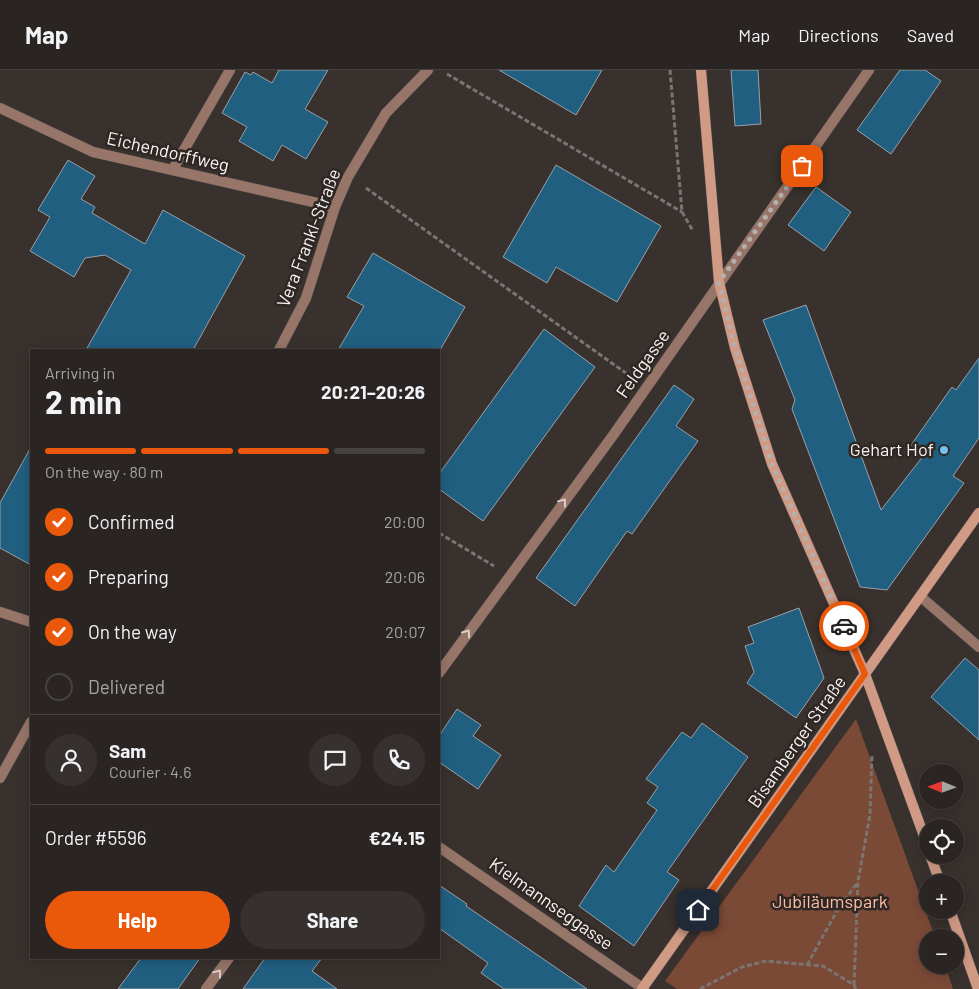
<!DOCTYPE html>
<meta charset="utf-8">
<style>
:root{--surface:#2a2522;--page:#36312f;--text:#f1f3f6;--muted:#a5a5a5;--line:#464240;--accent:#ea580c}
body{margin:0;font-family:Barlow,sans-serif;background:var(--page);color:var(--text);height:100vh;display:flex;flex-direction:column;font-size:19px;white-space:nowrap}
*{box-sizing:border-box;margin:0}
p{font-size:16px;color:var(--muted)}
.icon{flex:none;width:28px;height:28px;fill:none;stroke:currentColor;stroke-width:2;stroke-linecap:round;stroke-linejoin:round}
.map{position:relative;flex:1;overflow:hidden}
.drawer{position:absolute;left:30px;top:279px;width:410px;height:610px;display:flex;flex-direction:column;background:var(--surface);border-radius:0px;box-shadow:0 2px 12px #0003,0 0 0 1px var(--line)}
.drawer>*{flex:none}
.needle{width:32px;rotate:271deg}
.controls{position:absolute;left:919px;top:694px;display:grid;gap:10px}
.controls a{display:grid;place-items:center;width:45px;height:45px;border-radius:50%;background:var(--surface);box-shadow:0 2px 12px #0003,0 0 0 1px var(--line);font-size:25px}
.pin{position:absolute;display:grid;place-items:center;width:42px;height:42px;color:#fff;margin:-21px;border-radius:10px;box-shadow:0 2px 8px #0006}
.courier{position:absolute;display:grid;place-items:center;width:50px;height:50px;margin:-25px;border:4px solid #ea580c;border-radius:50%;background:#fff;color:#222;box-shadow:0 1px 6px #0007}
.summary em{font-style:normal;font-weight:700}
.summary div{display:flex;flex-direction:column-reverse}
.summary{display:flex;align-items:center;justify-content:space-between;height:85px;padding:0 15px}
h1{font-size:32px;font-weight:700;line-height:38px}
.bar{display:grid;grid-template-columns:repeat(4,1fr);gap:8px 5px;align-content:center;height:60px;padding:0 15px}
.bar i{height:6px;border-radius:4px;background:var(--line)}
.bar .on{background:var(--accent)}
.bar p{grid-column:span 4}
.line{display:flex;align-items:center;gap:12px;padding:0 15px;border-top:1px solid var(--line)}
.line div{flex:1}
.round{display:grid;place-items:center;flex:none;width:52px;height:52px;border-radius:26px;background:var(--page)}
ol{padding:0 15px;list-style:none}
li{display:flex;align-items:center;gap:15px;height:55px}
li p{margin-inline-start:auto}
li .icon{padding:5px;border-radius:50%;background:var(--accent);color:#fff;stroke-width:4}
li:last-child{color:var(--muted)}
li i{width:28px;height:28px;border:2px solid var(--line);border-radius:50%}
.cta{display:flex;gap:10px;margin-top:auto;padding:10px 15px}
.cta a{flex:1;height:58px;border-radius:30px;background:var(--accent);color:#fff;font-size:20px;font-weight:700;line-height:58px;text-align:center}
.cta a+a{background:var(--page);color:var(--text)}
header{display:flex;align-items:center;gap:30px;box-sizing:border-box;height:70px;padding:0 25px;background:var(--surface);border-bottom:1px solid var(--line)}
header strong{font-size:24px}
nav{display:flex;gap:28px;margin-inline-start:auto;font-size:18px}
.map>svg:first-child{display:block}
.green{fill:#7b4a36}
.building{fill:#215f81;stroke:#99a1a7}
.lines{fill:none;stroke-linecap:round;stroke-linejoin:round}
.lane-casing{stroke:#57504d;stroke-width:11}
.street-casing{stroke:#57504d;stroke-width:11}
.secondary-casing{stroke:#57504d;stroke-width:11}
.path{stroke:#7b7472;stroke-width:3;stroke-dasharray:5 2.5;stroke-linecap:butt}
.lane{stroke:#977568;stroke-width:10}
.street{stroke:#977568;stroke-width:10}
.secondary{stroke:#d09a85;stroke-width:10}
.oneway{stroke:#dccec9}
.done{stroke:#b5b0ad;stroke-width:5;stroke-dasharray:0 9}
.route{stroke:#ea580c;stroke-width:6}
.poi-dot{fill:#70c2f4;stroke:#2e2724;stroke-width:2}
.labels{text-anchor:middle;stroke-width:5;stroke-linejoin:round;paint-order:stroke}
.street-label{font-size:18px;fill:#f9f4f2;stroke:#2e2724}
.poi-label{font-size:18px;fill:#f9f4f2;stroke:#2e2724;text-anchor:end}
.park-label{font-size:18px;fill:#fbbca3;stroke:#2e2724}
</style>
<header>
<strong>Map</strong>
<nav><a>Map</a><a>Directions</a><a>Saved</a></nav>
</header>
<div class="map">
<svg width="979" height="919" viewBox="0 0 979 919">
<rect width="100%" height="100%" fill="#38312e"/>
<path class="green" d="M856,649L935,867L928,868V895H945L953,919H677L665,911Z"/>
<path class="building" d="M279,0H328L305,39L328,52L306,89L282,75L273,91L239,71L247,57L222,43L245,2L251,5L253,2L272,13Z
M499,0H602L576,45Z
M731,0H758L761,54L735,56Z
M900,0H925L941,11L891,84L857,60Z
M68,90L95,106L81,129L95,137L92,143L145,174L163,140L245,186L193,280H86L131,200L105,185L85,188L74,207L30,181L50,147L38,140Z
M556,95L661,156L617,232L556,197L547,213L503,187Z
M816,117L851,142L824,181L788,155Z
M373,183L465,237L440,280H338L364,236L347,227Z
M806,235L881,440L924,385L911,375L952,317L956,320L979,288V368L953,406L964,413L887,520L860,517L792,339L795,330L763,250Z
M544,259L595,297L483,451L439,419V404Z
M674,315L694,329L676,356L698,371L632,464L627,461L575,536L536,508Z
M31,377V495L0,478V433Z
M799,538L824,608L796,648L747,613L754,602L745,576L754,573L748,557Z
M965,588L979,600V670L931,627Z
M457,639L481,655L473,666L501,685L478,719L439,692V666Z
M702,653L748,687L667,802L679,810L634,876L579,836L606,795L614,802L657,740L647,733L658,717L646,709L682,662L691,668Z
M439,815L467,834L466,836L587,919H504L481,903L488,893L439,858Z
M141,888H200L178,919H118Z
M265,888H322L312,901L337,919H243Z"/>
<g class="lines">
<defs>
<path id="lane" d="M173,99L230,0
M921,527L979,577"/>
<path id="street" d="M0,38L93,82L335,137
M279,280L306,228L335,137L348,107L386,43L428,0
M0,542L31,552
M439,603L614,364L869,0
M0,708L31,652
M439,777L644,919
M206,919L229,888"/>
<path id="secondary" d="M701,0L719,212L735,278L772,394L865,604L928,777
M930,785L940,812
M950,840L978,919
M642,919L979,443"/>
</defs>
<use href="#lane" class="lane-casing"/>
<use href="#street" class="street-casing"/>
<use href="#secondary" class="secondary-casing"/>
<path class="path" d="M670,0L682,142L693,161
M447,4L682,142
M366,118L630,306
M439,463L494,496
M807,895L838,839L858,812
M854,915L858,811L870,745L872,684
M700,919L742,897L766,891L823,896L854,915L856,919"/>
<use href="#lane" class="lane"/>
<use href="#street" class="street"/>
<use href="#secondary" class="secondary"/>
</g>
<defs><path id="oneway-chevron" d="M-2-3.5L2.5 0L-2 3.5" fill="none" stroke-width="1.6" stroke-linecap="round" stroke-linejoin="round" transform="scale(1.25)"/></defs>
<g class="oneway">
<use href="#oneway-chevron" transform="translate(563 432) rotate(-53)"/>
<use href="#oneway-chevron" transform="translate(467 563) rotate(-54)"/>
<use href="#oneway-chevron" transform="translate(218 903) rotate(-53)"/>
</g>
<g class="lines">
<path class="done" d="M802,96L719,212L735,278L772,394L844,556"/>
<path class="route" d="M698,840L865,604L844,556"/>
</g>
<circle class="poi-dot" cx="944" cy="380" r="5"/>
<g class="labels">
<g class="street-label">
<text transform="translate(168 82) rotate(13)" y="6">Eichendorffweg</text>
<text transform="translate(309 168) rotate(-69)" y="6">Vera Frankl-Straße</text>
<text transform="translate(643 294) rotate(-55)" y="6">Feldgasse</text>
<text transform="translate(797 672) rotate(-55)" y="6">Bisamberger Straße</text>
<text transform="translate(551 834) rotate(35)" y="6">Kielmannseggasse</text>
</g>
<g class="poi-label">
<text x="934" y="386">Gehart Hof</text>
</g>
<g class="park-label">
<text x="830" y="838">Jubiläumspark</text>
</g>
</g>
</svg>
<div class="controls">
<a><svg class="needle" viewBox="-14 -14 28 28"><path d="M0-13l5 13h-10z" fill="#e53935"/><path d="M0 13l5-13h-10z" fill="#a5a5a5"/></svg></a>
<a><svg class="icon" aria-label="locate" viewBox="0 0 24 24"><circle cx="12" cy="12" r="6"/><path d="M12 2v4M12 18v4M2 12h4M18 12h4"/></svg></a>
<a>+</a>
<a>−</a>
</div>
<div class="pin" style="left:802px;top:96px;background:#ea580c"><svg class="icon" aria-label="bag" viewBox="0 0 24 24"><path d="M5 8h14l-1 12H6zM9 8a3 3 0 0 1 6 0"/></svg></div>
<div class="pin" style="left:698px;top:840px;background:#1f2937"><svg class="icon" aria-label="home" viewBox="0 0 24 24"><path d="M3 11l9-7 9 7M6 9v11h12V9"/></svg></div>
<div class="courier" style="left:844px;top:556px"><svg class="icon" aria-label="car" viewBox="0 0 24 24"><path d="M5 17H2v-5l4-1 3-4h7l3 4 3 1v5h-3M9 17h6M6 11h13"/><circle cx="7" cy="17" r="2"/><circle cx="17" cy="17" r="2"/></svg></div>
<section class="drawer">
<div class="summary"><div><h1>2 min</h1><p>Arriving in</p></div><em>20:21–20:26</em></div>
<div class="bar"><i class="on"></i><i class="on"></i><i class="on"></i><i></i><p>On the way · 80 m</p></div>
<ol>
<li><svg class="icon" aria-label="check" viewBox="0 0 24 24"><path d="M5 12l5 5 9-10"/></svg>Confirmed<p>20:00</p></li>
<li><svg class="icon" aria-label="check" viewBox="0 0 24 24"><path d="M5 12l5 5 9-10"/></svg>Preparing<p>20:06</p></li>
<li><svg class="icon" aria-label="check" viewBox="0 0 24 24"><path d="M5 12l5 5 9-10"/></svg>On the way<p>20:07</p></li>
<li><i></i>Delivered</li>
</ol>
<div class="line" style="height:90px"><a class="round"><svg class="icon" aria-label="person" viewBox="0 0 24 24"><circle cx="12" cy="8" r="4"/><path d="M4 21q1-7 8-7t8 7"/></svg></a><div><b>Sam</b><p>Courier · 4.6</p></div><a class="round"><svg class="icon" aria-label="chat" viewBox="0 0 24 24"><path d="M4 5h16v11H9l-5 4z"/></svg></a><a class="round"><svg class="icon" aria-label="phone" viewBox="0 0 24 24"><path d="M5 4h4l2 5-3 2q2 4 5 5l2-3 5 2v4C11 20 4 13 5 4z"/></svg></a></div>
<div class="line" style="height:65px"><div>Order #5596</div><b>€24.15</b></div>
<div class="cta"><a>Help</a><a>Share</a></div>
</section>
</div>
